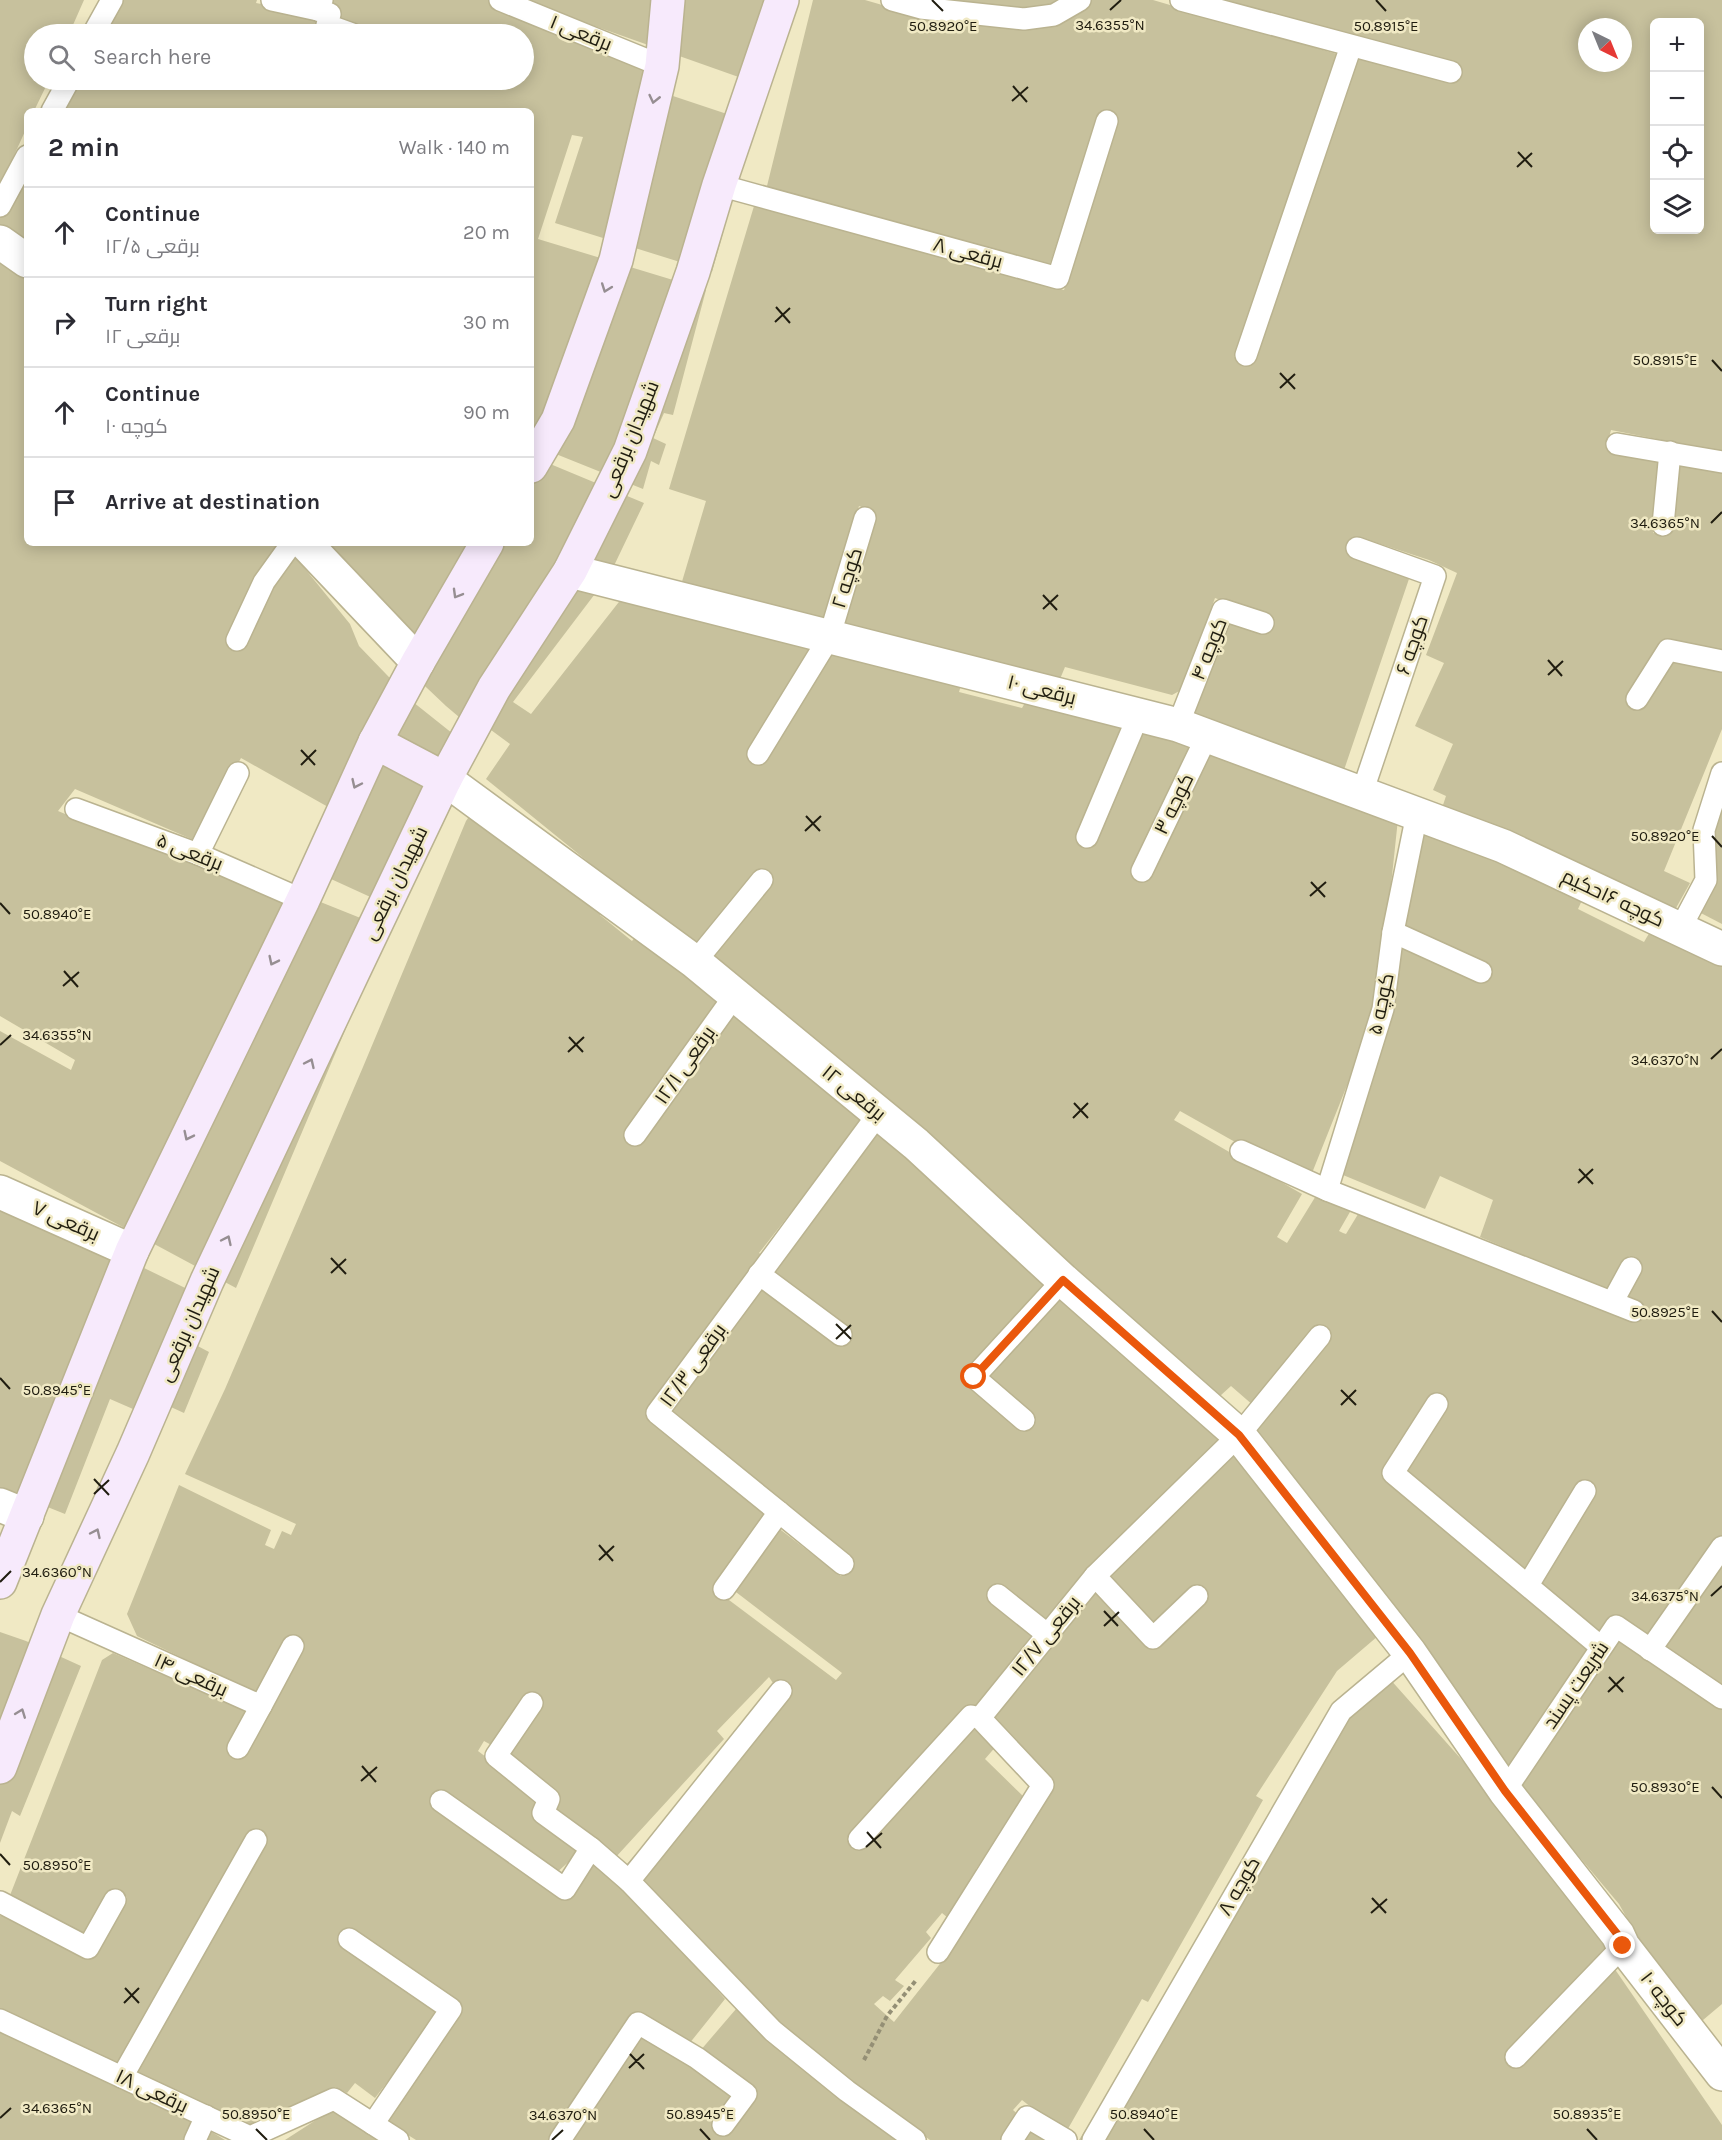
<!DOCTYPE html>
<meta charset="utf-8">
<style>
body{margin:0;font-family:Karla,Cairo,sans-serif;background:#f2f2f3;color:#2b2b33}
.controls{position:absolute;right:18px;top:18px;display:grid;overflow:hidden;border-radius:9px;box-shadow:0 3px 15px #0003}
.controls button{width:54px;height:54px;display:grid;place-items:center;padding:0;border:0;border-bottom:2px solid #e1e1e2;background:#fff;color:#2b2b33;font:30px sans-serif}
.compass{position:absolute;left:1578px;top:18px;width:54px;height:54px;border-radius:50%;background:#fff;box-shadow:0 3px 15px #0003;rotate:137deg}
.stop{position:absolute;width:18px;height:18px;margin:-14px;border:4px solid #ea580c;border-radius:50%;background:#fff}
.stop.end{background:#ea580c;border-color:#fff;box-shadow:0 2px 6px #0008}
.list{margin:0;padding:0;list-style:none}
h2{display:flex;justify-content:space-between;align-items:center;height:78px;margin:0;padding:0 24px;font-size:26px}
h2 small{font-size:20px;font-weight:400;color:#7c7c81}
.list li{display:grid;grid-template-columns:39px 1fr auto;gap:18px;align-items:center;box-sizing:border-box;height:90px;padding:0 24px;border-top:2px solid #e1e1e2}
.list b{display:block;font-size:22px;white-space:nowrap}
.list p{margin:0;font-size:20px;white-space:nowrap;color:#7c7c81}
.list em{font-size:20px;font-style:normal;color:#7c7c81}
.icon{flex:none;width:33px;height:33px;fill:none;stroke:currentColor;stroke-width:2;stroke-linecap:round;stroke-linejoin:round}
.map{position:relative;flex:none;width:1722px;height:2140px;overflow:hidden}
.search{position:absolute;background:#fff;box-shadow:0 3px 15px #0003;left:24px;top:24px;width:510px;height:66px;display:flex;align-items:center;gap:15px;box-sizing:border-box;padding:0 21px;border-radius:33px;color:#7c7c81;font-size:22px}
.panel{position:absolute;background:#fff;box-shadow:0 3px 15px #0003;left:24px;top:108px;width:510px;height:438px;border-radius:9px}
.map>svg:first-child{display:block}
</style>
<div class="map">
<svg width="1722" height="2140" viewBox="0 0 1722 2140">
<rect width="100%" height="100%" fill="#f0e9c4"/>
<g fill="#c7c19d" fill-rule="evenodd">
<path d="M 0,0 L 84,0 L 69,34 L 34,34 L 34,80 L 49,80 L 34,111 L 27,111 L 27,127 L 0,186 Z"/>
<path d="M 101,0 L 257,0 L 256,3 L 324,16 L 338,34 L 85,34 Z"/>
<path d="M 331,0 L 492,0 L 665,71 L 658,91 L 754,123 L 712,272 L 555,223 L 583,137 L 572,135 L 538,239 L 706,290 L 673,415 L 664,413 L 653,438 L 666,444 L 659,465 L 651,461 L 643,489 L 531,444 L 531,111 L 50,111 L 64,80 L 524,80 L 524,34 L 359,34 L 335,21 L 328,7 Z"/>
<path d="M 521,0 L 792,0 L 767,87 Z"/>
<path d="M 813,0 L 865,0 L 903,11 L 1037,23 L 1090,0 L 1153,0 L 1340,55 L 1234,357 L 1253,362 L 1356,51 L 1460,74 L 1461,68 L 1226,0 L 1722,0 L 1722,452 L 1611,430 L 1606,449 L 1659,459 L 1653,533 L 1665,534 L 1673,458 L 1722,466 L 1722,656 L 1669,657 L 1722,668 L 1722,729 L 1664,871 L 1690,883 L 1676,908 L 1442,808 L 1446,796 L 1433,790 L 1453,744 L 1415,726 L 1444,663 L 1426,655 L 1457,573 L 1429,560 L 1356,536 L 1350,551 L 1411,573 L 1344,770 L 1187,717 L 1223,614 L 1267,617 L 1215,598 L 1183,689 L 1172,695 L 1065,667 L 1060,679 L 840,623 L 870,510 L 859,506 L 827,620 L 681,585 L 706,501 L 669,489 L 754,206 L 1064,290 L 1118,116 L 1100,111 L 1049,267 L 766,190 ZM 1654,22 L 1700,22 L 1700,230 L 1654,230 ZM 1587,27 L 1623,27 L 1623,63 L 1587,63 Z"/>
<path d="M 939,0 L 1065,0 L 1047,11 L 1021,14 Z"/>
<path d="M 27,159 L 27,247 L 0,228 L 0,217 Z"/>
<path d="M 0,253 L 27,274 L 27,543 L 285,543 L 270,585 L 293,554 L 350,624 L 359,646 L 413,702 L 477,753 L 401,911 L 331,879 L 353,821 L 241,758 L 196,841 L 75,789 L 58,811 L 87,823 L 303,895 L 388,929 L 236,1288 L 0,1161 L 0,1031 L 71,1070 L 75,1060 L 0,1016 Z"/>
<path d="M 531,456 L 644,503 L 610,574 L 513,702 L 531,714 L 622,598 L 818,643 L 752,754 L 763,760 L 832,646 L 962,682 L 959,692 L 1022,708 L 1029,696 L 1129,725 L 1081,839 L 1091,845 L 1139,726 L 1195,745 L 1136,871 L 1146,875 L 1208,751 L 1398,819 L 1378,1008 L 1308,1183 L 1180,1111 L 1174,1120 L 1302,1194 L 1277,1237 L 1287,1243 L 1325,1181 L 1358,1198 L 1339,1231 L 1343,1233 L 1346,1234 L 1366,1201 L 1640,1321 L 1646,1308 L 1623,1297 L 1640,1262 L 1629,1256 L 1611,1292 L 1480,1237 L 1493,1200 L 1440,1176 L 1425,1209 L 1331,1170 L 1390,1016 L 1397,940 L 1483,980 L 1488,969 L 1399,930 L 1412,828 L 1418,823 L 1584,896 L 1578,909 L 1644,942 L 1651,930 L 1722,965 L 1722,1537 L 1650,1640 L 1615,1615 L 1601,1635 L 1538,1586 L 1595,1486 L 1586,1481 L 1527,1578 L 1403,1473 L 1445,1402 L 1436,1395 L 1385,1473 L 1594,1648 L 1507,1774 L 1424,1677 L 1437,1665 L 1255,1428 L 1329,1336 L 1320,1330 L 1254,1406 L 1231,1386 L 1220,1396 L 712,954 L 768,889 L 758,880 L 698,951 L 486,779 L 510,744 L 491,730 L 485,739 L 446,706 L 408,670 L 374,628 L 313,543 L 531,543 Z"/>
<path d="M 1722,779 L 1722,924 L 1697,911 Z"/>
<path d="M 480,801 L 607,903 L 600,915 L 632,941 L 641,930 L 722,1000 L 626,1136 L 635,1142 L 732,1008 L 866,1117 L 759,1253 L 765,1257 L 650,1413 L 772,1512 L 717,1591 L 836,1680 L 842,1673 L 732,1589 L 777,1527 L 841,1576 L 848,1568 L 783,1518 L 786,1508 L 665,1412 L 762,1283 L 843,1342 L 851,1332 L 770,1271 L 873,1130 L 1054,1283 L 965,1377 L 1025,1429 L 1033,1420 L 986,1377 L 1062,1291 L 1171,1387 L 1228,1434 L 1087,1572 L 1044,1627 L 998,1589 L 992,1596 L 1039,1633 L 979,1709 L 971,1707 L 852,1837 L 861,1845 L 975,1722 L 998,1744 L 985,1759 L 1025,1798 L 976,1869 L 981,1874 L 948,1918 L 942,1913 L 926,1932 L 931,1938 L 895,1980 L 904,1986 L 890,2001 L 883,1996 L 874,2004 L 894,2022 L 939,1965 L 964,1928 L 1050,1785 L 989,1718 L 1053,1638 L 1098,1589 L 1154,1647 L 1207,1594 L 1199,1587 L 1154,1630 L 1106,1579 L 1112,1568 L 1235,1449 L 1378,1636 L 1337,1671 L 1256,1796 L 1263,1800 L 1148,2002 L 1142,1999 L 1065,2134 L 1022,2100 L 1013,2110 L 1021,2117 L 1003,2140 L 930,2140 L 860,2088 L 851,2099 L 902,2139 L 901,2140 L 570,2140 L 640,2030 L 701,2066 L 738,2095 L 715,2126 L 726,2132 L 755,2090 L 700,2051 L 736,2009 L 769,2035 L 776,2028 L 738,1995 L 625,1866 L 740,1740 L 733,1732 L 777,1689 L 769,1677 L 717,1731 L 724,1739 L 615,1858 L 552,1813 L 558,1797 L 507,1757 L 539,1703 L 530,1695 L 495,1747 L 484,1741 L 478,1751 L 544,1801 L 535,1815 L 583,1849 L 554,1875 L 439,1794 L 434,1802 L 554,1891 L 592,1855 L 613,1871 L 725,1999 L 689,2044 L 635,2014 L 551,2140 L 416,2140 L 381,2118 L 460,2007 L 350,1930 L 342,1942 L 441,2013 L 375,2098 L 355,2083 L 347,2093 L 335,2087 L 263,2125 L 250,2128 L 132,2071 L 264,1841 L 255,1834 L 121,2066 L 0,2010 L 0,1916 L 3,1914 L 92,1957 L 127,1897 L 114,1889 L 85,1939 L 7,1903 L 102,1660 L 113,1653 L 248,1712 L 228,1751 L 242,1758 L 300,1644 L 291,1639 L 259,1695 L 137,1636 L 127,1614 L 179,1485 L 271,1530 L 265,1545 L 274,1549 L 282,1531 L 291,1535 L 296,1524 L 185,1474 L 225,1389 L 363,1067 L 466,821 Z"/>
<path d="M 0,1198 L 214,1302 L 192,1343 L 209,1352 L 184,1413 L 162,1403 L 156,1419 L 110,1399 L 65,1514 L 0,1488 Z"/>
<path d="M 1722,1564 L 1722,1686 L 1663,1647 Z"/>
<path d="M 0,1632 L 26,1641 L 81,1666 L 20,1816 L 12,1811 L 0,1843 Z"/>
<path d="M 1618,1635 L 1722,1706 L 1722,2004 L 1690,2031 L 1619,1904 L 1518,1784 Z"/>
<path d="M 1389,1678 L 1486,1787 L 1610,1949 L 1612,1965 L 1722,2125 L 1722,2140 L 1079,2140 L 1134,2052 L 1341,1700 Z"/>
<path d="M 0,2031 L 195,2124 L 187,2140 L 0,2140 Z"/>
<path d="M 333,2109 L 381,2140 L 285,2140 Z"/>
<path d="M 1029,2128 L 1048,2140 L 1019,2140 Z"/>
<path d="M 207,2129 L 225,2140 L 202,2140 Z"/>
</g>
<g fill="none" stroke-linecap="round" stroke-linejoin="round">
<g stroke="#bab390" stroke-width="24">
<g id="service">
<path d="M 272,0 L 318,10 L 322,0"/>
<path d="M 500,0 L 662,66"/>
<path d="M 892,0 L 921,8 L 1024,19 L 1054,15 L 1080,0"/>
<path d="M 1181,0 L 1451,72"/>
<path d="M 318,10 L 330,14 L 327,25 L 352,34"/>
<path d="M 93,34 L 112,0"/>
<path d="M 52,111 L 69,80"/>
<path d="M 719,185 L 1058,278 L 1107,121"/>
<path d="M 0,206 L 27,156"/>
<path d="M 1246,355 L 1351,46"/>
<path d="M 1617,444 L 1722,462"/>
<path d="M 1663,525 L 1670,452"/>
<path d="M 1357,548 L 1435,576 L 1362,793"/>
<path d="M 237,640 L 264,582 L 292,543"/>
<path d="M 1637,699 L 1668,650 L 1722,661"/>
<path d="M 1178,725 L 1223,610 L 1263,623"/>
<path d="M 758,754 L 829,638 L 865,518"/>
<path d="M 76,809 L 198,854 L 303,900"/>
<path d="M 1087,837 L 1139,714"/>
<path d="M 198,854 L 238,773"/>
<path d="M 1142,871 L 1207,736"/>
<path d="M 1680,929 L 1706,880 L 1704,830 L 1722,773"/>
<path d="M 1393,932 L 1481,972"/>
<path d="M 695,962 L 762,880"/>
<path d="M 635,1135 L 735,995"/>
<path d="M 1241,1151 L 1327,1190 L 1634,1311"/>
<path d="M 1327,1190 L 1383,1009 L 1393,932 L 1417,814"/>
<path d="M 759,1274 L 841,1335"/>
<path d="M 1613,1301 L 1631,1268"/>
<path d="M 1437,1404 L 1393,1473 L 1601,1647"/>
<path d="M 1024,1420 L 974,1377 L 1063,1280"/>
<path d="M 779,1512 L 843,1564"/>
<path d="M 1095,1576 L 1153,1638 L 1197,1596"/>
<path d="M 1528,1585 L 1585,1491"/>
<path d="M 724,1589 L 779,1512 L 657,1413 L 879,1113"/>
<path d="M 998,1595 L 1048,1635"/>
<path d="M 58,1615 L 261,1706 L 293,1646"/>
<path d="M 1650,1650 L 1722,1547"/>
<path d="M 532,1703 L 496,1756 L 549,1799 L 543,1813 L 591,1848 L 629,1881 L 773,2031 L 847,2091 L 915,2140"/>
<path d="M 238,1748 L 261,1706"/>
<path d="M 1505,1791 L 1616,1626 L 1722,1698"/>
<path d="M 441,1801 L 565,1889 L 591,1848"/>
<path d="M 859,1839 L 971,1716 L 980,1718 L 1095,1576 L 1239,1435 L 1320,1336"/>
<path d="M 629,1881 L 781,1691"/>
<path d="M 0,1902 L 88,1948 L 115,1900"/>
<path d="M 349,1939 L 451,2009 L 373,2124"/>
<path d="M 938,1952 L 1043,1785 L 980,1718"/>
<path d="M 0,2020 L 250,2137 L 334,2099 L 398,2140"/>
<path d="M 1516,2057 L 1623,1946"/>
<path d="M 122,2077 L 256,1840"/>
<path d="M 195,2140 L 206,2116"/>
<path d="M 560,2140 L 638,2023 L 697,2058 L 746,2094 L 723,2125"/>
<path d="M 1012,2140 L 1027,2117 L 1066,2140"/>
<path d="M 1093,2140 L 1341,1711 L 1410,1653"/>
</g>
</g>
<g stroke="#bab390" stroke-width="36">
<g id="minor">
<path d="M 0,242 L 27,261"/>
<path d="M 305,543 L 418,662"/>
<path d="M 570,571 L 1178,725 L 1503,846 L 1722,949"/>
<path d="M 445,779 L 695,962 L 916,1144 L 1063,1280 L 1239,1435 L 1410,1653 L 1505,1791 L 1618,1935 L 1623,1946 L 1722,2074"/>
<path d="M 0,1192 L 132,1251"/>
<path d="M 0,1505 L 27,1516"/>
</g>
</g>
<g stroke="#bab390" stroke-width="36">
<g id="secondary">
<path d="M 531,466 L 558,420 L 616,260 L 662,66 L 668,0"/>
<path d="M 375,742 L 445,779"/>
<path d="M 0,1582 L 132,1251 L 303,900 L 375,742 L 418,662 L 487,543"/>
<path d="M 0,1767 L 58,1615 L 133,1453 L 207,1281 L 353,972 L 445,779 L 494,688 L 570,571 L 630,451 L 693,272 L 719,185 L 782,0"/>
</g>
</g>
<path stroke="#948f75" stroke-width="4" stroke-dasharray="4.5 3" stroke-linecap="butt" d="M 864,2060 L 887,2016 L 917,1979"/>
<use href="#service" stroke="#fff" stroke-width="21"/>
<use href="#minor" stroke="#fff" stroke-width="33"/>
<use href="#secondary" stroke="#f7eafc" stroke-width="33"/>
</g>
<defs><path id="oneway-chevron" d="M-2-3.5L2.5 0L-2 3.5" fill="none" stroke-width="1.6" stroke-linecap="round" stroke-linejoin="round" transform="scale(1.5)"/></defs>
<g stroke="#968e92">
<use href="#oneway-chevron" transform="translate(654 99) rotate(103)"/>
<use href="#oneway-chevron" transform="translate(606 288) rotate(110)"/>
<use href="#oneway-chevron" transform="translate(457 594) rotate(120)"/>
<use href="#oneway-chevron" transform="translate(356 784) rotate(115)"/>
<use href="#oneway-chevron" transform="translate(273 961) rotate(116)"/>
<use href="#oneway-chevron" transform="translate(310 1063) rotate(-65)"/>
<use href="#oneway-chevron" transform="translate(188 1136) rotate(116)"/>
<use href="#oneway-chevron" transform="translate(227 1240) rotate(-65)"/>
<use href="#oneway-chevron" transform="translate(96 1533) rotate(-65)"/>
<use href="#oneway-chevron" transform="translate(21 1713) rotate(-69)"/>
</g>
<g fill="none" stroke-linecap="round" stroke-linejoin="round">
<path stroke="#ea580c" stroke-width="8" d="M 974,1377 L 1063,1280 L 1239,1435 L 1410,1653 L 1505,1791 L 1618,1935 L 1623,1946"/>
</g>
<path fill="none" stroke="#201d10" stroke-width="2" d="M 932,0 L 943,11M 1376,0 L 1386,11M 1110,10 L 1121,0M 1013,86 L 1027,102M 1012,101 L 1028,87M 1518,152 L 1532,167M 1517,167 L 1532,153M 776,307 L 790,323M 775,322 L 790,308M 1712,360 L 1722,371M 1280,373 L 1295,389M 1280,388 L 1295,374M 1711,523 L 1722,512M 1043,595 L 1057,610M 1043,609 L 1058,595M 1548,660 L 1562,676M 1548,675 L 1563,661M 301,750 L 315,765M 301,765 L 316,750M 806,816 L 820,831M 805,831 L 821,816M 1712,836 L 1722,847M 1311,882 L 1325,897M 1310,896 L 1326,882M 0,903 L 10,914M 64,971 L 78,987M 63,986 L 79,972M 569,1037 L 583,1052M 0,1045 L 11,1035M 568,1052 L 584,1037M 1711,1059 L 1722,1049M 1074,1103 L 1088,1118M 1073,1118 L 1088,1103M 1579,1169 L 1593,1184M 1578,1183 L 1593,1169M 331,1258 L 346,1274M 331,1273 L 346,1259M 1712,1311 L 1722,1322M 836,1324 L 851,1339M 836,1339 L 851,1325M 0,1378 L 10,1389M 1341,1390 L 1356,1405M 1341,1405 L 1356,1390M 94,1479 L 109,1495M 94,1494 L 109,1480M 599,1545 L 613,1561M 599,1560 L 614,1546M 0,1582 L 11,1571M 1711,1596 L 1722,1586M 1104,1611 L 1118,1626M 1104,1626 L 1119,1612M 1609,1677 L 1623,1692M 1608,1692 L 1624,1677M 362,1766 L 376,1782M 361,1781 L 377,1767M 1712,1787 L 1722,1798M 867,1832 L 881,1848M 866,1847 L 882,1833M 0,1854 L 10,1865M 1372,1898 L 1386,1913M 1371,1913 L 1387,1899M 125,1988 L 139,2003M 124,2003 L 139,1988M 630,2054 L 644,2069M 629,2068 L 644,2054M 0,2118 L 11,2108M 256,2129 L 267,2140M 700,2129 L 710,2140M 1144,2129 L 1154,2140M 1587,2129 L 1597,2140M 552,2140 L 563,2130"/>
<g text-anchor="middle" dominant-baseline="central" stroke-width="5" stroke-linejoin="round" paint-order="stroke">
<g font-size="20" fill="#201d10" stroke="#f0e9c4">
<text transform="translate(581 33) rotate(22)">برقعی ۱</text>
<text transform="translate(968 253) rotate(15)">برقعی ۸</text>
<text transform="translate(630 439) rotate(-68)">شهیدان برقعی</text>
<text transform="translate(847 578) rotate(-73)">کوچه ۲</text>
<text transform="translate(1412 645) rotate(-71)">کوچه ۶</text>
<text transform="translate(1209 649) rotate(-68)">کوچه ۴</text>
<text transform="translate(1042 690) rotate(14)">برقعی ۱۰</text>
<text transform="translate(1174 804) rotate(-64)">کوچه ۳</text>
<text transform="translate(190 852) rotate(22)">برقعی ۵</text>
<text transform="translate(395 883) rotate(-64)">شهیدان برقعی</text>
<text transform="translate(1613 898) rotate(25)">کوچه ۱۶حکیم</text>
<text transform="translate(1381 1004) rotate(-78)">کوچه ۵</text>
<text transform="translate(685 1065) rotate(-55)">برقعی ۱۲/۱</text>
<text transform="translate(854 1093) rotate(39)">برقعی ۱۲</text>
<text transform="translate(66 1221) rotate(24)">برقعی ۷</text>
<text transform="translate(189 1324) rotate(-66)">شهیدان برقعی</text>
<text transform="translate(693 1365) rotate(-54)">برقعی ۱۲/۳</text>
<text transform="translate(1046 1636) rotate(-51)">برقعی ۱۲/۷</text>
<text transform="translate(191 1675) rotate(24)">برقعی ۱۴</text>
<text transform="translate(1576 1685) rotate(-56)">شریعت پسند</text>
<text transform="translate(1239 1886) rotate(-60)">کوچه ۸</text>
<text transform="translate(1664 1999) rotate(52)">کوچه ۱۰</text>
<text transform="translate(152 2091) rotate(25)">برقعی ۱۸</text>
</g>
</g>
<g font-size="15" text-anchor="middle" fill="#201d10" stroke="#f0e9c4" stroke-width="5" stroke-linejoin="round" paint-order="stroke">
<text x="1110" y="30">34.6355°N</text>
<text x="943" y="31">50.8920°E</text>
<text x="1386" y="31">50.8915°E</text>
<text x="1665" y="365">50.8915°E</text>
<text x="1665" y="528">34.6365°N</text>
<text x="1665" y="841">50.8920°E</text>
<text x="57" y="919">50.8940°E</text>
<text x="57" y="1040">34.6355°N</text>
<text x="1665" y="1065">34.6370°N</text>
<text x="1665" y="1317">50.8925°E</text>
<text x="57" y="1395">50.8945°E</text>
<text x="57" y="1577">34.6360°N</text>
<text x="1665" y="1601">34.6375°N</text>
<text x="1665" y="1792">50.8930°E</text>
<text x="57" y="1870">50.8950°E</text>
<text x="57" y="2113">34.6365°N</text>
<text x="256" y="2119">50.8950°E</text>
<text x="700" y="2119">50.8945°E</text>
<text x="1144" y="2119">50.8940°E</text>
<text x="1587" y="2119">50.8935°E</text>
<text x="563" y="2120">34.6370°N</text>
</g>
</svg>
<div class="controls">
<button>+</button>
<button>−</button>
<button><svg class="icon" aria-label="locate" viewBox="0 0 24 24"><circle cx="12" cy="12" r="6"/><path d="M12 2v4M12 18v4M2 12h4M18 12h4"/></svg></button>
<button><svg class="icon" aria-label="layers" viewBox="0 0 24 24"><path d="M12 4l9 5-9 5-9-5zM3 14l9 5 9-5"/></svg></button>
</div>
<svg class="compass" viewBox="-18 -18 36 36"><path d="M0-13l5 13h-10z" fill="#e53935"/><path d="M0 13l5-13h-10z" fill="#7c7c81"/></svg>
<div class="stop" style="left:974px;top:1377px"></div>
<div class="stop end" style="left:1623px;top:1946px"></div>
<div class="search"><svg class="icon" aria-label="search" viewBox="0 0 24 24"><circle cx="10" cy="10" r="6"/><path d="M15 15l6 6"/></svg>Search here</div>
<section class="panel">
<h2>2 min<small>Walk · 140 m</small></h2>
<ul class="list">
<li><svg class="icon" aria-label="ahead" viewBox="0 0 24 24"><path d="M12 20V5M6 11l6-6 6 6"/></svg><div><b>Continue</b><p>برقعی ۱۲/۵</p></div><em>20 m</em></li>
<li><svg class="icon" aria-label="right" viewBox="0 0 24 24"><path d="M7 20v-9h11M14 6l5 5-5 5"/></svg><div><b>Turn right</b><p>برقعی ۱۲</p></div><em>30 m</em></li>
<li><svg class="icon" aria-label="ahead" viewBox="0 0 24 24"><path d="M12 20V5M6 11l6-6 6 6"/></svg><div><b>Continue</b><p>کوچه ۱۰</p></div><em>90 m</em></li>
<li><svg class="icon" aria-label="arrive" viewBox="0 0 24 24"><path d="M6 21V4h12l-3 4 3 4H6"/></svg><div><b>Arrive at destination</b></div></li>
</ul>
</section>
</div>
